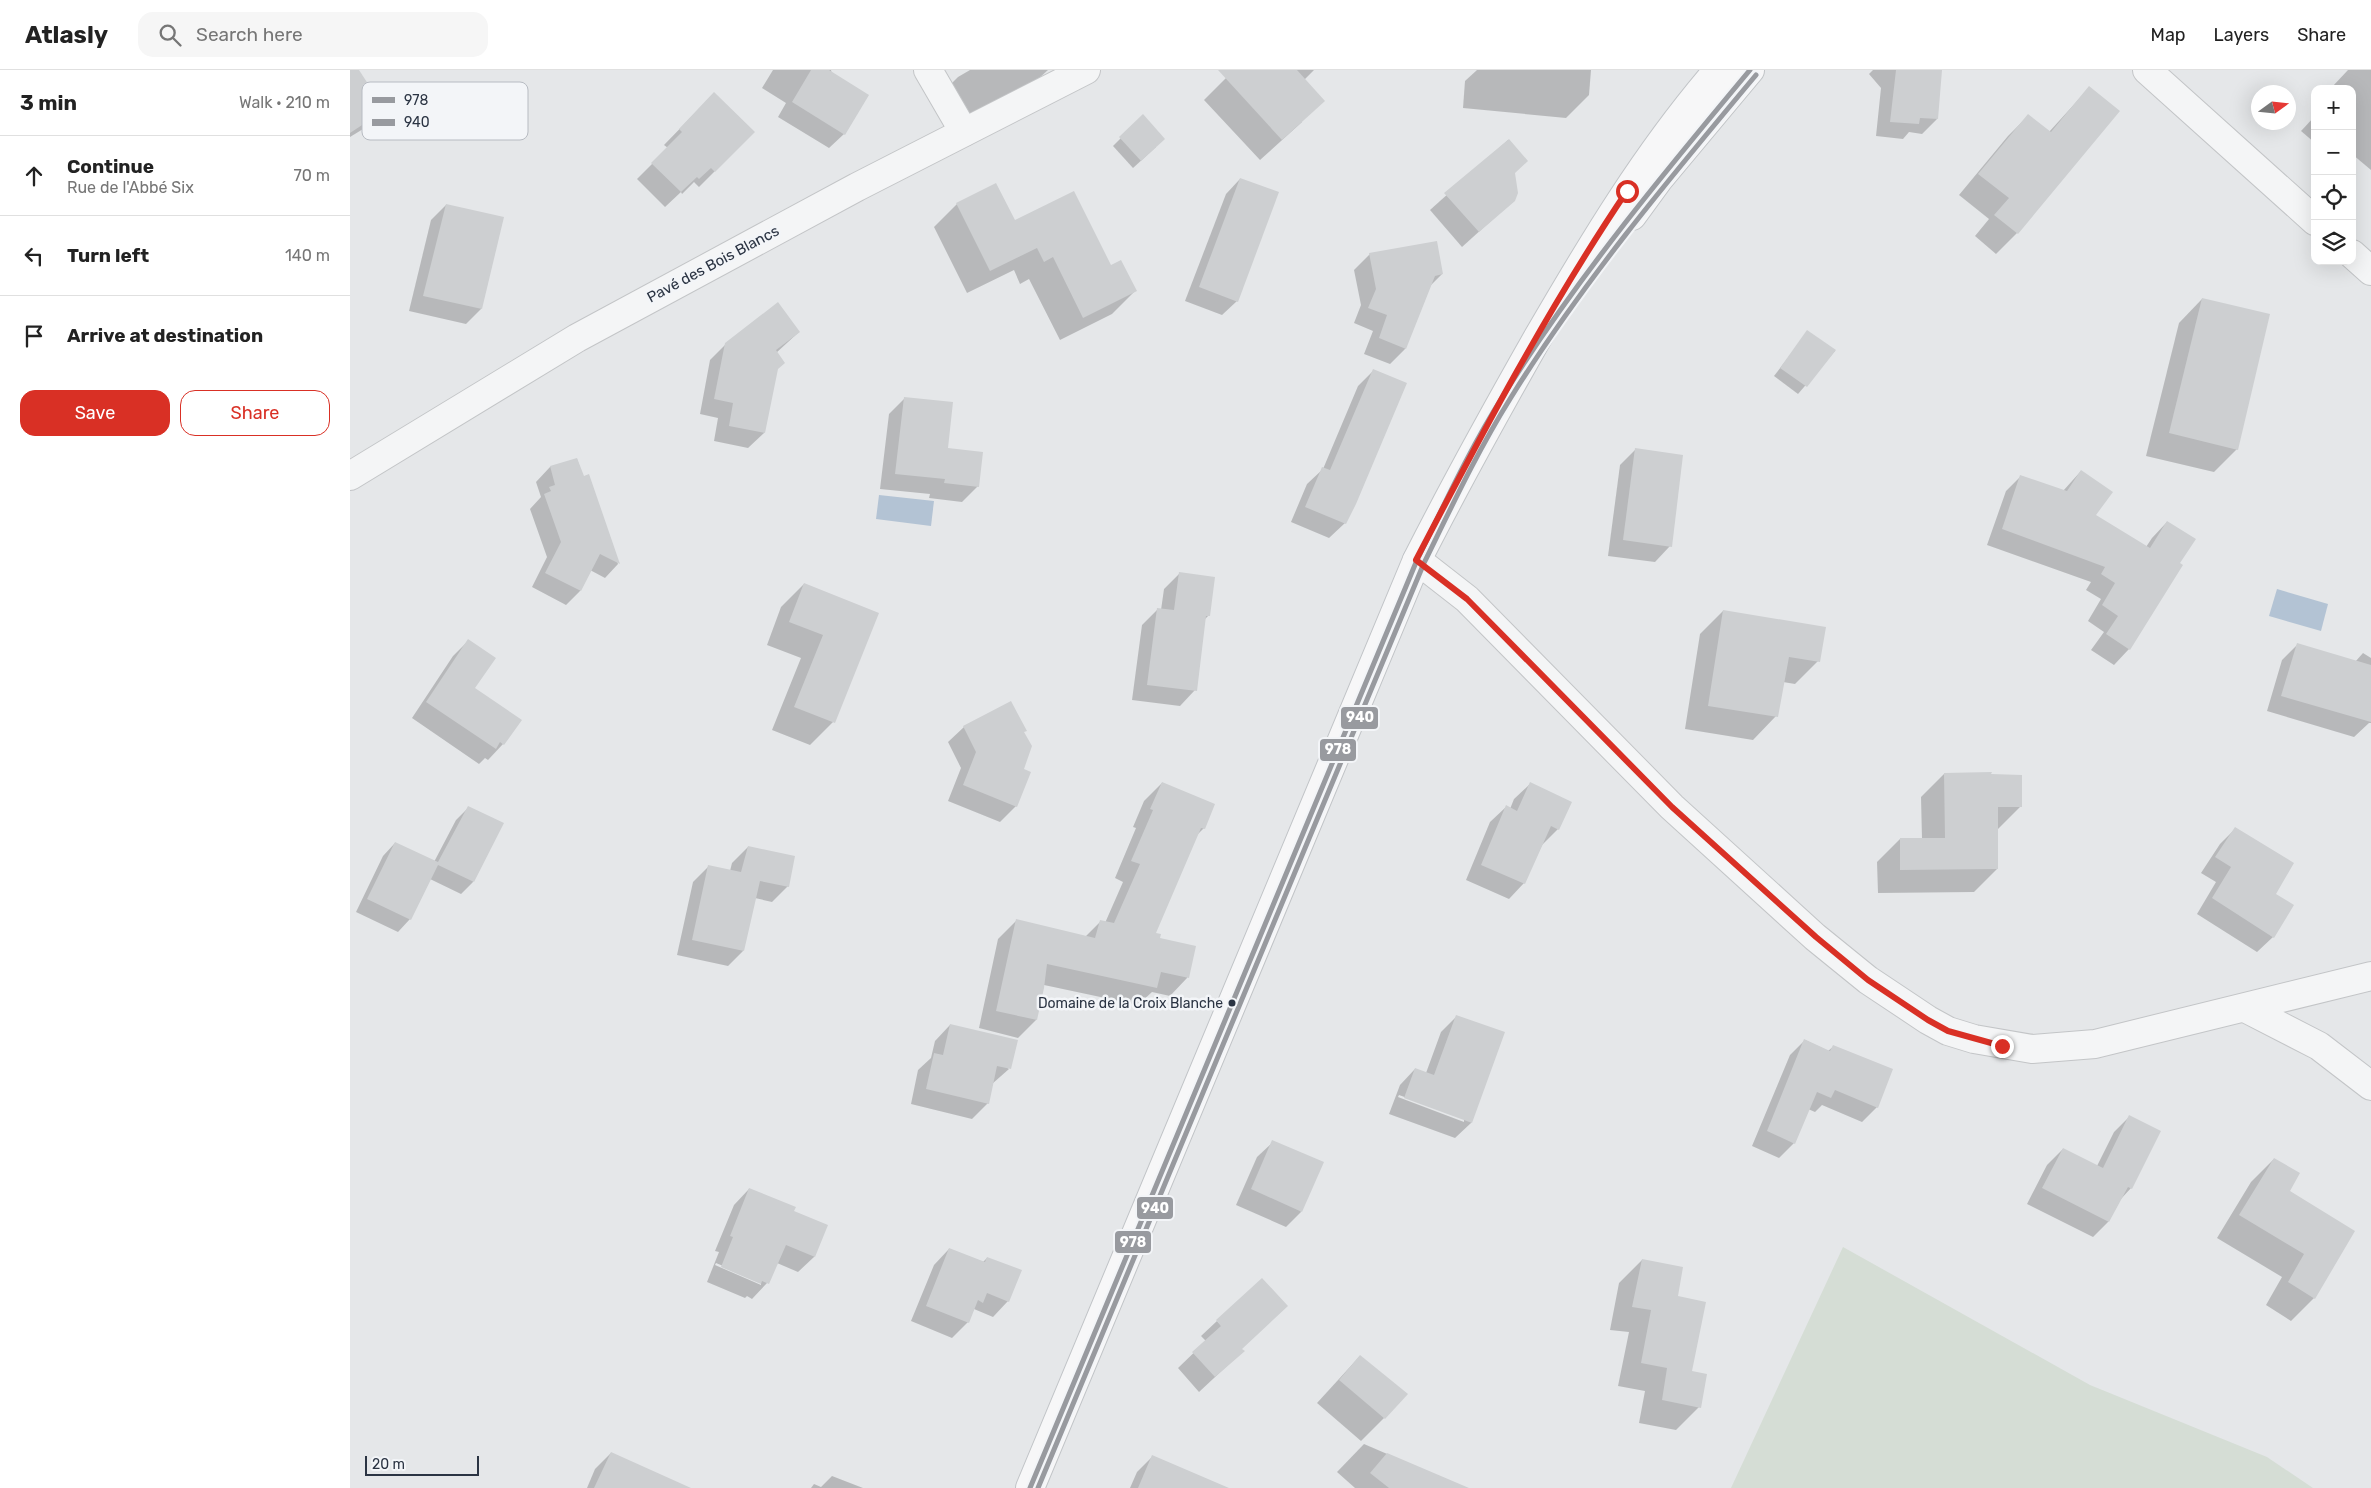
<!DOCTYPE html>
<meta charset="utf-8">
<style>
body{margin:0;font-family:Rubik,sans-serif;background:#f6f6f6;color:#222}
.controls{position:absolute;right:15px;top:15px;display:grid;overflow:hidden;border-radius:10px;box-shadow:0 5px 20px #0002}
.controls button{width:45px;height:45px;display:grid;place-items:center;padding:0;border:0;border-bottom:1px solid #e0e0e0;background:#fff;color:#222;font:25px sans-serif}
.compass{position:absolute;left:1901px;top:15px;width:45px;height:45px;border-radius:50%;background:#fff;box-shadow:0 5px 20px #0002;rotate:75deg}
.scale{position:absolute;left:15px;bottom:12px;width:114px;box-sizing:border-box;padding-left:5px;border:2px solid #2b3443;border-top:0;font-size:14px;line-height:18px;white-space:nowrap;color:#2b3443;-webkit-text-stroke:4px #f3f5f8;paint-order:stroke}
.stop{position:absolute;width:15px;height:15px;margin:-11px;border:4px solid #d93025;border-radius:50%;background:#fff}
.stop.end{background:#d93025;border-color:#fff;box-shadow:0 1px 5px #0008}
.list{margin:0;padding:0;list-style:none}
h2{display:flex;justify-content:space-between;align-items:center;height:65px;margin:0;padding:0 20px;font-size:21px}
h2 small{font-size:16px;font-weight:400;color:#767676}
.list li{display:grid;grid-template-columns:32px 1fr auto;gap:15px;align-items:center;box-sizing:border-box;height:80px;padding:0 20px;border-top:1px solid #e0e0e0}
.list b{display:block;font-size:19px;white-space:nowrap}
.list p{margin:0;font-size:16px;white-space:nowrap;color:#767676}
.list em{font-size:16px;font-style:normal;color:#767676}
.actions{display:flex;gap:10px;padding:15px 20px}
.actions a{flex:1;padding:11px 0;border:1px solid #d93025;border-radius:15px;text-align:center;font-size:18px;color:#d93025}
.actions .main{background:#d93025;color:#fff}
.icon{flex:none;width:28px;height:28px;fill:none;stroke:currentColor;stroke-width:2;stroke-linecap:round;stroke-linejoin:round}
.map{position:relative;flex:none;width:2021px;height:1418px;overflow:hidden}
header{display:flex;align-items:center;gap:30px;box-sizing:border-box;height:70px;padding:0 25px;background:#fff;border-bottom:1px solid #e0e0e0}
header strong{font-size:24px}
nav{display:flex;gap:28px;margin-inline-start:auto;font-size:18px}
.search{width:350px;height:45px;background:#f6f6f6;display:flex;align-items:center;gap:12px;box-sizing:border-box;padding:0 18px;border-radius:15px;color:#767676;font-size:19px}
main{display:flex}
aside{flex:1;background:#fff}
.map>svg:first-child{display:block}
</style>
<header>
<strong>Atlasly</strong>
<div class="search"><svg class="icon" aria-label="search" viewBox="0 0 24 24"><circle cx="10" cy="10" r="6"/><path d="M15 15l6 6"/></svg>Search here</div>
<nav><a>Map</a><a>Layers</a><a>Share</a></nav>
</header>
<main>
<aside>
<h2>3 min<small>Walk · 210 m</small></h2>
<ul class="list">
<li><svg class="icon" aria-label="ahead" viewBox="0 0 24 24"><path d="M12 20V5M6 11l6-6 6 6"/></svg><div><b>Continue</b><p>Rue de l'Abbé Six</p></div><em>70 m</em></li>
<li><svg class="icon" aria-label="left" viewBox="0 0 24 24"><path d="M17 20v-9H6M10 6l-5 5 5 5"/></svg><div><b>Turn left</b></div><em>140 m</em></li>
<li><svg class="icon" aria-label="arrive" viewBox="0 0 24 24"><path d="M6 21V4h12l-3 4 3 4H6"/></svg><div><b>Arrive at destination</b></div></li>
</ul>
<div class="actions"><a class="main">Save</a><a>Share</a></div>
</aside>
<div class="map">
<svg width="2021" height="1418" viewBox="0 0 2021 1418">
<rect width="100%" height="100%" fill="#e5e7e9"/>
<path fill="#d5ddd5" d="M 1493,1177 L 1740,1315 L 1917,1387 L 1963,1418 L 1381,1418 Z"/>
<g fill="#b3c3d4">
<path d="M 529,425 L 584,431 L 581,456 L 526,449 Z"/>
<path d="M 1927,519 L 1978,534 L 1971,561 L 1919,546 Z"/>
</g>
<g fill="#0003" fill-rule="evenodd">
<path d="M 0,0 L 7,0 L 34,40 L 18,56 L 0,67 Z"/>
<path d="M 423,0 L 481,0 L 494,64 L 479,78 L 428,47 L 436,33 L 412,18 Z"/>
<path d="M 620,0 L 698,0 L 687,10 L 603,52 L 585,30 L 608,7 Z"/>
<path d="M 884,0 L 964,0 L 954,10 L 952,52 L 910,90 L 854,30 Z"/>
<path d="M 1127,0 L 1241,0 L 1239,25 L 1216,48 L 1113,38 L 1115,11 Z"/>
<path d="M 1523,0 L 1591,0 L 1587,49 L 1572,64 L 1559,62 L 1553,69 L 1526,66 L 1531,18 L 1519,4 Z"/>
<path d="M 1998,0 L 2021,0 L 2021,100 L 2002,84 L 2002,19 L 1982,17 Z"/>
<path d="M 1739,18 L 1768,41 L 1667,163 L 1646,184 L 1625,166 L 1639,149 L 1609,125 L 1658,66 L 1678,46 L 1699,62 Z"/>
<path d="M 349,39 L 403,63 L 349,117 L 344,112 L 332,124 L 331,122 L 315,137 L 287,109 L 318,78 L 314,75 Z"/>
<path d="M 793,46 L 806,77 L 783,98 L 763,76 Z"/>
<path d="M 1965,46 L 1965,73 L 1951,61 Z"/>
<path d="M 1158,70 L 1164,103 L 1164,130 L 1112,177 L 1080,140 Z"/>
<path d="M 890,109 L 887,231 L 872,245 L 835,231 L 876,124 Z"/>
<path d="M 607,134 L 664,152 L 761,197 L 785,221 L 762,244 L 710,270 L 679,209 L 670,214 L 664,200 L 617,223 L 584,157 Z"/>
<path d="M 96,135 L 152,148 L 131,239 L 116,254 L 59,241 L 81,150 Z"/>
<path d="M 1020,184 L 1092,204 L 1079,217 L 1055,279 L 1040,294 L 1014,284 L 1023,261 L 1004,253 L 1011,235 L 1004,200 Z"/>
<path d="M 1852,229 L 1887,379 L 1864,402 L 1796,386 L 1829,253 Z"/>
<path d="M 449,262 L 426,283 L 426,300 L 414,363 L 398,378 L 364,371 L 368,348 L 350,344 L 360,290 L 376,274 Z"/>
<path d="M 1458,262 L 1485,281 L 1448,324 L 1424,306 Z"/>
<path d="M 1023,301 L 995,453 L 979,468 L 941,452 L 957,414 L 973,399 L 1008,316 Z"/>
<path d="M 555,328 L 628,416 L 612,432 L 579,428 L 580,424 L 530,419 L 539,344 Z"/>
<path d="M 1285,380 L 1320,476 L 1305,492 L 1258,486 L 1270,395 Z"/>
<path d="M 227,389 L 233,407 L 238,405 L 268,494 L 255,508 L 240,500 L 230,521 L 216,535 L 182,517 L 197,487 L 180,439 L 191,427 L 186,412 L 200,397 Z"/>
<path d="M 1731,401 L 1744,446 L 1796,477 L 1802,468 L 1817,452 L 1828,493 L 1779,579 L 1764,595 L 1741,580 L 1754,562 L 1738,551 L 1751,529 L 1736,520 L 1741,512 L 1637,475 L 1656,421 L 1671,406 L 1713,421 Z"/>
<path d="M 829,504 L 859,545 L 854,550 L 845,620 L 830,636 L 782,630 L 792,555 L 807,540 L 811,540 L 814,519 Z"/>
<path d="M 454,514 L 527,543 L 483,652 L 460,675 L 422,660 L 451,588 L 417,575 L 431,537 Z"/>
<path d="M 1373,541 L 1468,591 L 1445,614 L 1433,612 L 1426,646 L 1403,670 L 1335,659 L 1350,564 Z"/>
<path d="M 118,571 L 124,618 L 153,674 L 138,690 L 135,688 L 129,694 L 62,648 L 103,586 Z"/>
<path d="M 1947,575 L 2005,592 L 2013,583 L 2021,588 L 2021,653 L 2019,653 L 2004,667 L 1917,641 L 1932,590 Z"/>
<path d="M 614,657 L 673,663 L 672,700 L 666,736 L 650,752 L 598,731 L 611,698 L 598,672 Z"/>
<path d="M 1594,704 L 1640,706 L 1671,736 L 1647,760 L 1647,799 L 1624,822 L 1528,823 L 1527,792 L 1550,769 L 1572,769 L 1571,727 Z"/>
<path d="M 812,713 L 854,758 L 846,766 L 804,864 L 808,869 L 844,877 L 837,908 L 820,926 L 802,922 L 788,935 L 694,915 L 686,950 L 668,968 L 629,958 L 648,869 L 666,851 L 735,867 L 750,852 L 755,853 L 773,812 L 765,808 L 786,758 L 783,757 L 794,731 Z"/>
<path d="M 1180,714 L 1208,759 L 1192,775 L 1174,813 L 1159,829 L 1116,810 L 1140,752 L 1156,737 L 1160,739 L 1164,729 Z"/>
<path d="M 119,737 L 123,812 L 111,824 L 80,809 L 60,849 L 48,862 L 6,842 L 33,786 L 45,773 L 84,792 L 106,750 Z"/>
<path d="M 1886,758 L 1924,824 L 1923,867 L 1907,882 L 1847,844 L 1866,812 L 1851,803 L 1870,774 Z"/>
<path d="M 398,777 L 438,816 L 422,832 L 405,828 L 393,881 L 378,896 L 327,885 L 343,812 L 359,796 L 380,801 L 382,793 Z"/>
<path d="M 1107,946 L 1153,963 L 1121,1053 L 1105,1068 L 1039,1044 L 1050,1015 L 1065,999 L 1076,1003 L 1091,962 ZM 1049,1025 L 1114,1049 L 1114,1052 L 1048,1027 Z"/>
<path d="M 600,955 L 659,999 L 642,1014 L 638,1033 L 622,1049 L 561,1034 L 568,1000 L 581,988 L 585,971 Z"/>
<path d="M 1455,970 L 1478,981 L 1484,976 L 1527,1037 L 1512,1052 L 1472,1035 L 1465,1042 L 1458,1039 L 1444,1073 L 1429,1088 L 1402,1076 L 1440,985 Z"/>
<path d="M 1779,1047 L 1781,1118 L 1770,1130 L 1758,1152 L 1743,1167 L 1677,1134 L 1697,1095 L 1713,1079 L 1747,1096 L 1764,1062 Z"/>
<path d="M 923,1072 L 951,1142 L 936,1157 L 886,1135 L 907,1087 Z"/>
<path d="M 1924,1089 L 1939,1121 L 2003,1162 L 1964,1228 L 1941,1251 L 1916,1235 L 1932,1207 L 1867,1168 L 1901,1112 Z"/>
<path d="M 399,1119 L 442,1142 L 476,1155 L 464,1187 L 448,1202 L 427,1193 L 417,1213 L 402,1229 L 397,1226 L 395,1228 L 357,1212 L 369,1182 L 365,1181 L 384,1135 ZM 366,1193 L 411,1212 L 411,1215 L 365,1195 Z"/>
<path d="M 599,1179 L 633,1192 L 637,1188 L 658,1231 L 643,1247 L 624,1239 L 618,1252 L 602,1268 L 561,1251 L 584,1195 Z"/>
<path d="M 1292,1190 L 1326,1227 L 1349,1337 L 1326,1360 L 1289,1353 L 1295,1321 L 1268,1316 L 1279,1262 L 1260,1260 L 1269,1213 Z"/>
<path d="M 867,1251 L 893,1281 L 849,1322 L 828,1298 L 856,1271 L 851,1266 Z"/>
<path d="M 1010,1286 L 1034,1348 L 1011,1371 L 967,1333 Z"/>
<path d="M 1014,1374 L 1093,1408 L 1086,1418 L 1005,1418 L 987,1402 Z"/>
<path d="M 261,1383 L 284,1418 L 237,1418 L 245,1399 Z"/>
<path d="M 802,1387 L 840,1418 L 780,1418 L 787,1402 Z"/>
<path d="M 482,1406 L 513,1418 L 461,1418 L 464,1414 L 471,1417 Z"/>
</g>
<g fill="#cdcfd1">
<path d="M 0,0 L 9,0 L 35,40 L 0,63 Z"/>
<path d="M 461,0 L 479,0 L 519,25 L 495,65 L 442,32 Z"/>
<path d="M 868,0 L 947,0 L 975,31 L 932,70 Z"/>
<path d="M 1546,0 L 1592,0 L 1588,49 L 1570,48 L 1569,54 L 1540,52 Z"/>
<path d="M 1739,16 L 1770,41 L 1668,164 L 1644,145 L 1659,128 L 1628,104 L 1678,44 L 1701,62 Z"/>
<path d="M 364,22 L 405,62 L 365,102 L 361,98 L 349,109 L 347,107 L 331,122 L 301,93 L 332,62 L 329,59 Z"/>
<path d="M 793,44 L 815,69 L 791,91 L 769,67 Z"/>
<path d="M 1159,69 L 1178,91 L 1165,103 L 1168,123 L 1165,131 L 1129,162 L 1094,123 Z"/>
<path d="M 890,108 L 929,122 L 888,232 L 849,217 Z"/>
<path d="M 646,113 L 665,150 L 724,121 L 761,195 L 771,190 L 787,221 L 733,248 L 703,187 L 694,192 L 687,178 L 640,201 L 606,133 Z"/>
<path d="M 96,134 L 154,147 L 132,239 L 73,226 Z"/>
<path d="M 1087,171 L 1093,204 L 1085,206 L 1056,279 L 1029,268 L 1037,245 L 1018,238 L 1026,219 L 1019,183 Z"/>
<path d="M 1852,228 L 1920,244 L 1888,380 L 1819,363 Z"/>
<path d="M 428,232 L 450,262 L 426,280 L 435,293 L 428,299 L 415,363 L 379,356 L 383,333 L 364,329 L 375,273 Z"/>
<path d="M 1457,260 L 1486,280 L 1457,317 L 1430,298 Z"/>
<path d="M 1023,299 L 1057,313 L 1006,434 L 996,454 L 955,437 L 972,397 L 980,400 Z"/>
<path d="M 554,327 L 603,332 L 598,378 L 633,382 L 629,417 L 594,413 L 595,409 L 545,404 Z"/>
<path d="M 1285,378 L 1333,385 L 1322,477 L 1273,470 Z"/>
<path d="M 227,388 L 234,406 L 239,404 L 270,494 L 250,484 L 231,521 L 195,503 L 211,472 L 194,424 L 201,421 L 199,417 L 205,415 L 200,396 Z"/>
<path d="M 1731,400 L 1763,422 L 1746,445 L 1800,478 L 1817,451 L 1846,469 L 1830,493 L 1833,495 L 1780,580 L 1756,564 L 1768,546 L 1752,535 L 1765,513 L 1751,504 L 1755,497 L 1652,459 L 1670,405 L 1717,421 Z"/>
<path d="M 829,502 L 865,507 L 860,546 L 856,546 L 847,621 L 797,615 L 807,538 L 824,540 Z"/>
<path d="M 454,513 L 529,543 L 485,653 L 444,637 L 473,565 L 439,552 Z"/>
<path d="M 1373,540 L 1476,557 L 1470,592 L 1439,587 L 1428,647 L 1358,636 Z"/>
<path d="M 118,569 L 146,588 L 125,618 L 172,650 L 154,675 L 150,672 L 146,679 L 76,632 Z"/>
<path d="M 1947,573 L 2021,595 L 2021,652 L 1931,626 Z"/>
<path d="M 661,631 L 677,661 L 674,662 L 682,676 L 674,699 L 681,702 L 667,737 L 613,715 L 626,682 L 613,656 Z"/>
<path d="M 1642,702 L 1641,704 L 1672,705 L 1672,737 L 1648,737 L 1648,799 L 1550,800 L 1550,768 L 1595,768 L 1594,703 Z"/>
<path d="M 812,712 L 865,734 L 855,759 L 851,758 L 806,863 L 811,864 L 810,868 L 846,876 L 839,908 L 811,902 L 807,918 L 697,894 L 694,918 L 687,950 L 646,941 L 666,849 L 745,868 L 750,850 L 764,853 L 790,794 L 781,791 L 803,740 L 800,739 Z"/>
<path d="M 1180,712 L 1222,732 L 1209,760 L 1201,756 L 1175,814 L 1131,795 L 1156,735 L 1167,741 Z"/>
<path d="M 118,736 L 154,753 L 124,812 L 88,795 L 61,850 L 17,829 L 45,772 L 88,792 Z"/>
<path d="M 1885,757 L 1944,793 L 1926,824 L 1944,835 L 1924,868 L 1862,828 L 1881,797 L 1865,787 Z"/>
<path d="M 398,776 L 445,786 L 439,817 L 410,811 L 394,881 L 342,870 L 358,795 L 391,802 Z"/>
<path d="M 1106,945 L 1155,962 L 1122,1053 L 1054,1028 L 1065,998 L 1084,1005 Z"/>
<path d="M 600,954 L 668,970 L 661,999 L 647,996 L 639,1034 L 576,1019 L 584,983 L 593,985 Z"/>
<path d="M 1454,969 L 1480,981 L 1483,975 L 1543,999 L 1528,1038 L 1485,1020 L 1481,1028 L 1467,1022 L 1445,1074 L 1417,1061 Z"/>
<path d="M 1779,1045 L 1811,1061 L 1782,1119 L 1778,1117 L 1759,1152 L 1692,1118 L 1713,1078 L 1753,1098 Z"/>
<path d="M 922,1070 L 974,1092 L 952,1142 L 901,1119 Z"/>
<path d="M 1924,1088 L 1950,1103 L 1940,1121 L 2005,1161 L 1965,1229 L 1938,1212 L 1954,1184 L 1889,1145 Z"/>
<path d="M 399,1118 L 446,1137 L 444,1141 L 478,1155 L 465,1187 L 436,1175 L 419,1214 L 412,1211 L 411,1214 L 371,1197 L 383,1167 L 380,1166 Z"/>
<path d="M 599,1178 L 635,1192 L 637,1187 L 672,1200 L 659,1232 L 637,1223 L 633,1233 L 628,1230 L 619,1253 L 576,1236 Z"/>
<path d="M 1292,1189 L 1333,1197 L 1328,1226 L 1356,1232 L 1342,1301 L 1357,1304 L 1351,1338 L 1312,1330 L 1317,1298 L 1291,1293 L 1301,1240 L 1282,1237 Z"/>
<path d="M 912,1208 L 938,1236 L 892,1279 L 895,1281 L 865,1307 L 842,1282 L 871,1256 L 866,1250 Z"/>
<path d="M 1010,1285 L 1058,1324 L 1035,1349 L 989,1310 Z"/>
<path d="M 261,1382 L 341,1418 L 244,1418 Z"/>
<path d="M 1037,1383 L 1119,1418 L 1039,1418 L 1020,1403 Z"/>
<path d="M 802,1385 L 879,1418 L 788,1418 Z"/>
</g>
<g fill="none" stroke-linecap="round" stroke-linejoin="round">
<g stroke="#c3c5c7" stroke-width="30">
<g id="minor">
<path d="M 578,0 L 614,62"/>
<path d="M 1797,0 L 1965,151"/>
<path d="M 2002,184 L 2021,201"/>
<path d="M 0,406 L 227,268 L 507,117 L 736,0"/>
<path d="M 1067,490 L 1117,529 L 1322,737 L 1465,867 L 1518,910 L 1578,950 L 1598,961 L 1624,969 L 1682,979 L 1745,974 L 2021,906"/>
<path d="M 1895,938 L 1969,976 L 2021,1016"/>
</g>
</g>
<g stroke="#c1c4c7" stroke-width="30">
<g id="major">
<path d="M 1282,146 L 1309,109 L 1400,0"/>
<path d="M 680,1418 L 1067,490 C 1105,415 1146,341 1188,267 C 1242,174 1297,82 1368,0"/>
</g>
</g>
<use href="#minor" stroke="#f4f5f6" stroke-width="28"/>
<use href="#major" stroke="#f7f7f8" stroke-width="28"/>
<g stroke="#f3f5f8" stroke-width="9">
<path id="bus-1" d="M 680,1418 L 1067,490 C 1094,435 1120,378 1153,326 C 1225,210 1313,104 1400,0"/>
</g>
<g stroke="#f3f5f8" stroke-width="9">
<path id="bus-2" d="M 688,1418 L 1074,493 C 1101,438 1127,382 1160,329 C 1231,214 1319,109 1406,5"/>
</g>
<use href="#bus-1" stroke="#989a9f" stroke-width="5"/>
<use href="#bus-2" stroke="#989a9f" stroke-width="5"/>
</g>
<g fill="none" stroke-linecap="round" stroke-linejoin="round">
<path stroke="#d93025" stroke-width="6" d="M 1277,121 C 1198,238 1131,365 1066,490 L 1117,529 L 1322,737 L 1466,867 L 1518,910 L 1578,950 L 1598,961 L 1652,976"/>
</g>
<circle fill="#2b3443" stroke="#f3f5f8" stroke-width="2" cx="882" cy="933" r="4.5"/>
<g text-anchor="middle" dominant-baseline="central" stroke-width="5" stroke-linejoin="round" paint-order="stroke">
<g font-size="14" fill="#2b3443" stroke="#f3f5f8" text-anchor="end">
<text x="873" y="933">Domaine de la Croix Blanche</text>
</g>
<g font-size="15" fill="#2b3443" stroke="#f3f5f8">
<text transform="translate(363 194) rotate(-28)">Pavé des Bois Blancs</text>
</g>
</g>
<rect x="12" y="12" width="166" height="58" rx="8" fill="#f3f5f8" stroke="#b7bbc2" stroke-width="1"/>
<rect x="22" y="27" width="23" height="6" fill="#989a9f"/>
<rect x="22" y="49" width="23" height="7" fill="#989a9f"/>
<g font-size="14" fill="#2b3443">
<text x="54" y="35">978</text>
<text x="54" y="57">940</text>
</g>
<g stroke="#f3f5f8" stroke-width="2">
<rect x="990" y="636" width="39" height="24" rx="5" fill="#989a9f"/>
<rect x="969" y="668" width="38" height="24" rx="5" fill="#989a9f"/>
<rect x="786" y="1126" width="38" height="24" rx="5" fill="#989a9f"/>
<rect x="764" y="1160" width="38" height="24" rx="5" fill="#989a9f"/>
</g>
<g font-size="14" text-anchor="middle" font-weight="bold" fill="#fff">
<text x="1010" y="652">940</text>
<text x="988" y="684">978</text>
<text x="805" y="1143">940</text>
<text x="783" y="1177">978</text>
</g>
</svg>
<div class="controls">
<button>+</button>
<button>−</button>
<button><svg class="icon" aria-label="locate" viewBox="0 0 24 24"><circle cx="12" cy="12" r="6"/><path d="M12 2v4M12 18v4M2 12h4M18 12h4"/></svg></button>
<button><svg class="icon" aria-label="layers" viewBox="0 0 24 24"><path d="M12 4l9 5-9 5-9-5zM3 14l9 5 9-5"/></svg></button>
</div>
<svg class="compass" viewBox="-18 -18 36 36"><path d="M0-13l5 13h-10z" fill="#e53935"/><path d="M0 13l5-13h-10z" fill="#767676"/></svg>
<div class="scale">20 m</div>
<div class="stop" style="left:1277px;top:121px"></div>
<div class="stop end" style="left:1652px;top:976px"></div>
</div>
</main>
